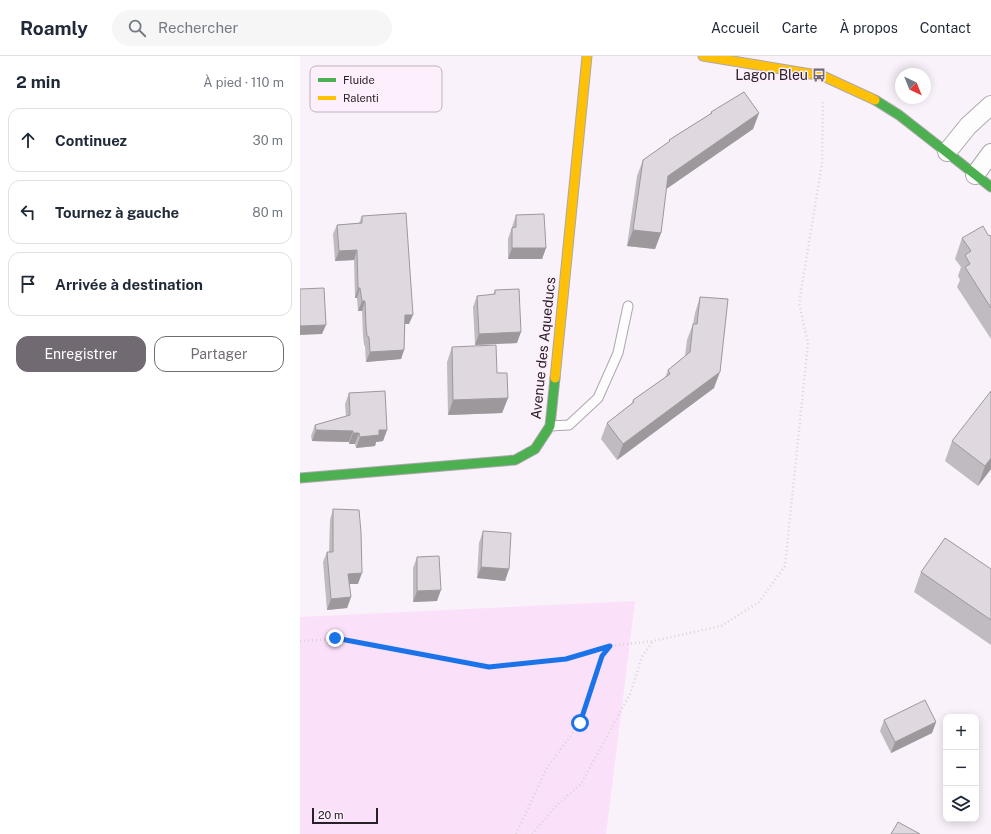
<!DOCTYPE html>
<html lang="fr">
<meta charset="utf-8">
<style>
body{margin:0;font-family:"Public Sans",sans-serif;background:#f6f6f7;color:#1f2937}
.controls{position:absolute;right:12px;bottom:12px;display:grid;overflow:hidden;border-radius:8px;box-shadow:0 2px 10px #0003}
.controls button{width:36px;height:36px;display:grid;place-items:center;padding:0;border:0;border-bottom:1px solid #e0e1e3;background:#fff;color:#1f2937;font:20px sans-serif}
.compass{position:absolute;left:595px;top:12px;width:36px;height:36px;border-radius:50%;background:#fff;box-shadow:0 2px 10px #0003;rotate:137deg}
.scale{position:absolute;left:12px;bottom:10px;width:66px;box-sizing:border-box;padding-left:4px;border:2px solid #282128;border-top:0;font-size:11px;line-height:14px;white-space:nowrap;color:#282128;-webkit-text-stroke:3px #feeffd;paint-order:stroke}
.stop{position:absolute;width:12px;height:12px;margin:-9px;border:3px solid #1a73e8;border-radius:50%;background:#fff}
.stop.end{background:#1a73e8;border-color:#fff;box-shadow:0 1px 4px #0008}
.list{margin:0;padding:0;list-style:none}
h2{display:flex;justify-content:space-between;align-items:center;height:52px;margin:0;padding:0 16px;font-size:17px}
h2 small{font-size:13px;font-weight:400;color:#747a83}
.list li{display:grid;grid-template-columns:26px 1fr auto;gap:12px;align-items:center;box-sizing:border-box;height:64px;margin:0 8px 8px;padding:0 8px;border:1px solid #e0e1e3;border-radius:12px}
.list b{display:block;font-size:15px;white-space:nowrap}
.list em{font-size:13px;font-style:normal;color:#747a83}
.actions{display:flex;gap:8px;padding:12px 16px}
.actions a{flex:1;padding:9px 0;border:1px solid #726a72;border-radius:12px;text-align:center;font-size:14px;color:#726a72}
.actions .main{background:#726a72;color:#fff}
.icon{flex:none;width:22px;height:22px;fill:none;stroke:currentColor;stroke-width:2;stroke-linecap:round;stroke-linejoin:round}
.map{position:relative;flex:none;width:691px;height:778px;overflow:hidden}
header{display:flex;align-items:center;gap:24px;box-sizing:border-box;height:56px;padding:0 20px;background:#fff;border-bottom:1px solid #e0e1e3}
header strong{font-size:19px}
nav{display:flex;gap:22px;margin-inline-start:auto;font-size:14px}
.search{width:280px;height:36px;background:#f6f6f7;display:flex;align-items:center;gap:10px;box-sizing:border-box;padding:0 14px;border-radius:22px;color:#747a83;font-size:15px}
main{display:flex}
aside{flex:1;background:#fff}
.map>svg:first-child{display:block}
</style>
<header>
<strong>Roamly</strong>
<div class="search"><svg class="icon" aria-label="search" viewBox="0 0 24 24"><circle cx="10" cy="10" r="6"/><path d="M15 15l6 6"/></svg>Rechercher</div>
<nav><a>Accueil</a><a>Carte</a><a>À propos</a><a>Contact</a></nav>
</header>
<main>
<aside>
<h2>2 min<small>À pied · 110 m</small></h2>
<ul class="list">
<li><svg class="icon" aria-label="ahead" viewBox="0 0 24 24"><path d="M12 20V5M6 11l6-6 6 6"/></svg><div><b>Continuez</b></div><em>30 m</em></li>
<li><svg class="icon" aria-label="left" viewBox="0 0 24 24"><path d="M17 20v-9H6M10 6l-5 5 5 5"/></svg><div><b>Tournez à gauche</b></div><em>80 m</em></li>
<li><svg class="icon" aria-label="arrive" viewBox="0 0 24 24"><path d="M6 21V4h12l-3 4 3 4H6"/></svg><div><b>Arrivée à destination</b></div></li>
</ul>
<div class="actions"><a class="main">Enregistrer</a><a>Partager</a></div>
</aside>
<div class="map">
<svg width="691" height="778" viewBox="0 0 691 778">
<rect width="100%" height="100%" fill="#faf2fa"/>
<path fill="#fbe0fa" d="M 335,545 L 306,778 L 0,778 L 0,561 Z"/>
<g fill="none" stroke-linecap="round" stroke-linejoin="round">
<g stroke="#ada7ad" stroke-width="11">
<path id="lane" d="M 250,370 L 269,369 L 298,342 L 318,297 L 328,250"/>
</g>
<g stroke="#ada7ad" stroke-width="20">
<g id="street">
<path d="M 647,96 L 668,70 L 691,49"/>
<path d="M 675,119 L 691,97"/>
</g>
</g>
<g stroke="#ada7ad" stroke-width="11">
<g id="fast">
<path d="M 575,44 L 599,59 L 691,131"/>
<path d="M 0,422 L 215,404 L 235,393 L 250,370 L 255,322"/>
</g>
</g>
<g stroke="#ada7ad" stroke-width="11">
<g id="slow">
<path d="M 403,0 L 523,20 L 575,44"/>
<path d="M 255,322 L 287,0"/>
</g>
</g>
<g stroke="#d7d5d7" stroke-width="2.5" stroke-dasharray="1 3" stroke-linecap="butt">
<path d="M 0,585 L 35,583 L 189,611 L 265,603 L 310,590 L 353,585 L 421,570 L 459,546 L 485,510 L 508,287 L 499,247 L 522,108 L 523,44"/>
<path d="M 216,778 L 247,712 L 280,667 L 302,600 L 310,590"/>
<path d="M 232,778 L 257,749 L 281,728 L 330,638 L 342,601 L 353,585"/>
</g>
<use href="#lane" stroke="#fefdfe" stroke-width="9"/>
<use href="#street" stroke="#fefdfe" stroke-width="18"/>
<use href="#fast" stroke="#4caf50" stroke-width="9"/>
<use href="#slow" stroke="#ffc107" stroke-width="9"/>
</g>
<g fill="#c0bbc0">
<path d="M 411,56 L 459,57 L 453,73 L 366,133 L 361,177 L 355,193 L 327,190 L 337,120 L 343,104 L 369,86 L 369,84 L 410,58 Z"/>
<path d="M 216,159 L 246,192 L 242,203 L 208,203 L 208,183 Z"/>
<path d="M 62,160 L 109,268 L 105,268 L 104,294 L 101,303 L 66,306 L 65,290 L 64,289 L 63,279 L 62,255 L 58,255 L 57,242 L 55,242 L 54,204 L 35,205 L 33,178 L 37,169 L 59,167 Z"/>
<path d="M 688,179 L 691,180 L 691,283 L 657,231 L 660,224 L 658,220 L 661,211 L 655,203 L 662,182 Z"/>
<path d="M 195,234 L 217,287 L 175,289 L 173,251 L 177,240 L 193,239 Z"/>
<path d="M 400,241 L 414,332 L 317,404 L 301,383 L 307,367 L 332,347 L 333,344 L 365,322 L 368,314 L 385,300 L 387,284 L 393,268 L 395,257 Z"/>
<path d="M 152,291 L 197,317 L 208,342 L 202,357 L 148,359 L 147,306 Z"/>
<path d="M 49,337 L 87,374 L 83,385 L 76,386 L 75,390 L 56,392 L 55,388 L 49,388 L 49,386 L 12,385 L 11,380 L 15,369 L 46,361 L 45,348 Z"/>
<path d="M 652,385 L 691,413 L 678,430 L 645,405 Z"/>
<path d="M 33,453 L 58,528 L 49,528 L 51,541 L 47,552 L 27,554 L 23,506 L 27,496 L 29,496 L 30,464 Z"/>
<path d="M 183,475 L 209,513 L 205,525 L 177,522 L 179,487 Z"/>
<path d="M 117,501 L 137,545 L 113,546 L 113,512 Z"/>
<path d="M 691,513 L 691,589 L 614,536 L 621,516 Z"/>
<path d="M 584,664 L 636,666 L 632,677 L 591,697 L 580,675 Z"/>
</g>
<g fill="#9c989c">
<path d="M 459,57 L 453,73 L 362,136 L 368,120 Z"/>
<path d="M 333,174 L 361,177 L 355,193 L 327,190 Z"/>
<path d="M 212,192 L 246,192 L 242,203 L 208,203 Z"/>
<path d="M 57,194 L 54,204 L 35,205 L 39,195 Z"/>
<path d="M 58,232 L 60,232 L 57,242 L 55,242 Z"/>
<path d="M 62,245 L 65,245 L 62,255 L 58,255 Z"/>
<path d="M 105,259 L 113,259 L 109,268 L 102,268 Z"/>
<path d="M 26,269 L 22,278 L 0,279 L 0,270 Z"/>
<path d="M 221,276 L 217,287 L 175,289 L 179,278 Z"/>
<path d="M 104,294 L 101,303 L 66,306 L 70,296 Z"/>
<path d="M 420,316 L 414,332 L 317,404 L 323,388 Z"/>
<path d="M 208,342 L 202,357 L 148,359 L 153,344 Z"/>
<path d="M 16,374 L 53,375 L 49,386 L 12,385 Z"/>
<path d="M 79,374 L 87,374 L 83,385 L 76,386 L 75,390 L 56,392 L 60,381 Z"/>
<path d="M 53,377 L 59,377 L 55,388 L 49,388 Z"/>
<path d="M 691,402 L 691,413 L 678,430 L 685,410 Z"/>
<path d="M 181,511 L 209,513 L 205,525 L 177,522 Z"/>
<path d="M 62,517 L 58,528 L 45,528 L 48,518 Z"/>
<path d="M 141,534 L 137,545 L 113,546 L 117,535 Z"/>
<path d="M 51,541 L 47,552 L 27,554 L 31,543 Z"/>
<path d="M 636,666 L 632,677 L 591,697 L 595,686 Z"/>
</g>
<g fill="#dfd9df" stroke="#9c989c">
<path d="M 444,36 L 459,57 L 368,120 L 361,177 L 333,174 L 343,104 L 370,85 L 369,84 L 412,57 L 411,56 Z"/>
<path d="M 106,157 L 113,259 L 105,259 L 104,294 L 70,296 L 69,281 L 67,280 L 66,270 L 65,245 L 62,245 L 60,232 L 58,232 L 57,194 L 39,195 L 37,169 L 62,167 L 62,160 Z"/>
<path d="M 244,158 L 246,192 L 212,192 L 212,172 L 216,171 L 216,159 Z"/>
<path d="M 683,170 L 688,179 L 691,180 L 691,252 L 665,211 L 670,208 L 665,199 L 671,195 L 662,182 Z"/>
<path d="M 24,232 L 26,269 L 0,270 L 0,233 Z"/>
<path d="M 219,233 L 221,276 L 179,278 L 177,240 L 195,238 L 195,234 Z"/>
<path d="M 400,241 L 428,243 L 420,316 L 323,388 L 307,367 L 334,346 L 333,344 L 370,318 L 368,314 L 390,296 L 393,268 L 397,268 Z"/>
<path d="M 196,289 L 197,317 L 207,317 L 208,342 L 153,344 L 152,291 Z"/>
<path d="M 85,335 L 87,374 L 79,374 L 79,379 L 60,381 L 59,377 L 53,377 L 53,375 L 16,374 L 15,369 L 50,359 L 49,337 Z"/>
<path d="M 691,335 L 691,402 L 685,410 L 652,385 Z"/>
<path d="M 33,453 L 59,454 L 61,476 L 62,517 L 48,518 L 51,541 L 31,543 L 27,496 L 33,496 Z"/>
<path d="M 183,475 L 211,477 L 209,513 L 181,511 Z"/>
<path d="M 645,482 L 691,513 L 691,564 L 621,516 Z"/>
<path d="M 139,500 L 141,534 L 117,535 L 117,501 Z"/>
<path d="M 625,644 L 636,666 L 595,686 L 584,664 Z"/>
<path d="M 598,766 L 620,778 L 591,778 Z"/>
</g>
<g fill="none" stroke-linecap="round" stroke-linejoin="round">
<path stroke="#1a73e8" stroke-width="5" d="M 35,582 L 189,611 L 266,603 L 310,590 L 302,600 L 280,667"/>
</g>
<defs>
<g id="bus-bare" transform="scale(1.08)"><path d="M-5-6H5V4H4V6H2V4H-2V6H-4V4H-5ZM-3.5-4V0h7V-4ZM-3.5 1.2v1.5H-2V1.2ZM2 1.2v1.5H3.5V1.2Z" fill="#726a72" stroke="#feeffd" stroke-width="2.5" paint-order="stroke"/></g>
</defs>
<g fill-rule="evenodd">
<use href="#bus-bare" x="519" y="19"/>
</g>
<g text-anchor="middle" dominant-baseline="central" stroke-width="3" stroke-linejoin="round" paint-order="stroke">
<g font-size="14" fill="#282128" stroke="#feeffd" text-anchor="end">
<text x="508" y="19">Lagon Bleu</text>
</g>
<g font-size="14" fill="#282128" stroke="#feeffd">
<text transform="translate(243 292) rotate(-84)">Avenue des Aqueducs</text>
</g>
</g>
<rect x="10" y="10" width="132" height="46" rx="6" fill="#feeffd" stroke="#beb1bd" stroke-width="1"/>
<rect x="18" y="22" width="18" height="4" fill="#4caf50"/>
<rect x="18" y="40" width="18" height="4" fill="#ffc107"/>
<g font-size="11" fill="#282128">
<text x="43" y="28">Fluide</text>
<text x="43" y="46">Ralenti</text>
</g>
</svg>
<div class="controls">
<button>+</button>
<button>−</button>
<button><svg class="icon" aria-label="layers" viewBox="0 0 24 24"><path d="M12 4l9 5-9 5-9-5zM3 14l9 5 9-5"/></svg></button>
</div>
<svg class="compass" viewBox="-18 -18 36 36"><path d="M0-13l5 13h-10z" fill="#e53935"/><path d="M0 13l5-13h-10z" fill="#747a83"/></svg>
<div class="scale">20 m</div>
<div class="stop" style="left:280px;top:667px"></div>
<div class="stop end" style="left:35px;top:582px"></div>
</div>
</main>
